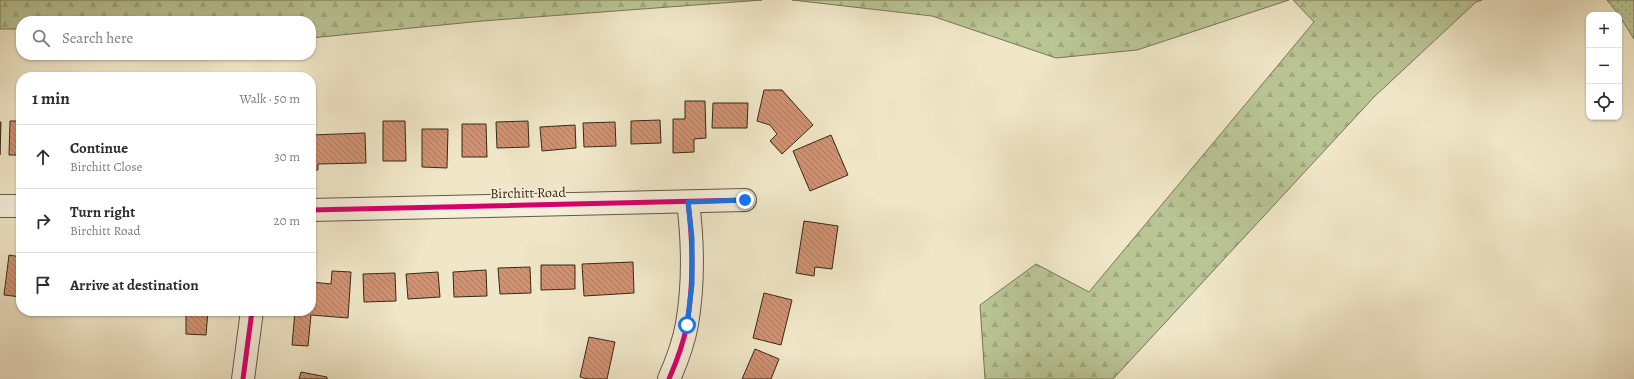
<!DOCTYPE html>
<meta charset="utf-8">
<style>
body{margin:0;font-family:Alegreya,serif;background:#f2f2f3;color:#2b2b33}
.controls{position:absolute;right:12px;top:12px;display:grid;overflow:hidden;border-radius:8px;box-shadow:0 1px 3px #0004}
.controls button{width:36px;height:36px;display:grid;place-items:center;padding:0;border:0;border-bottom:1px solid #e1e1e2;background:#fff;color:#2b2b33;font:20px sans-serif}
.stop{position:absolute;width:12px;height:12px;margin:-9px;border:3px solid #1a73e8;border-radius:50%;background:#fff}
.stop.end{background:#1a73e8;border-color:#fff;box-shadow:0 1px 4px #0008}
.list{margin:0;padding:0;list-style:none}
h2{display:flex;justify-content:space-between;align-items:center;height:52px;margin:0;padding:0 16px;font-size:17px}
h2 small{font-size:13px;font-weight:400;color:#7c7c81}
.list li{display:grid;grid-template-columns:26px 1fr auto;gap:12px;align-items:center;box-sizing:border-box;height:64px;padding:0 16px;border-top:1px solid #e1e1e2}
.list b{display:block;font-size:15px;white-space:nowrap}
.list p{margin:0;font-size:13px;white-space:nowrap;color:#7c7c81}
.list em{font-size:13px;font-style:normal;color:#7c7c81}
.icon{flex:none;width:22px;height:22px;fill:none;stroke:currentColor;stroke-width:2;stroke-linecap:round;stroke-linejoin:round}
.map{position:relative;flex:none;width:1634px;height:379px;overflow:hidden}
.search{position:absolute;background:#fff;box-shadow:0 1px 3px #0004;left:16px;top:16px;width:300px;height:44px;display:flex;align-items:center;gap:10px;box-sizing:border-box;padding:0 14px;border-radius:16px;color:#7c7c81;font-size:15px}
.panel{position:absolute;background:#fff;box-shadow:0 1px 3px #0004;left:16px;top:72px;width:300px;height:244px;border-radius:16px}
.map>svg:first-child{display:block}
</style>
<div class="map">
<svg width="1634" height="379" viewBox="0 0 1634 379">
<defs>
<pattern id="grass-dots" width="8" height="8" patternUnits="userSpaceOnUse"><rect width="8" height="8" fill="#bac595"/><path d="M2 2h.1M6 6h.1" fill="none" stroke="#a0a980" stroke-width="1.8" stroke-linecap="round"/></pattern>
<pattern id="forest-firs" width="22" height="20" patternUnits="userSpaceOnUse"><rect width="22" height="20" fill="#bac595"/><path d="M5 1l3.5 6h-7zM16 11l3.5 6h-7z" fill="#a0a980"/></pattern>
<pattern id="building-back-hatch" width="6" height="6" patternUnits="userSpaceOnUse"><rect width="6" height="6" fill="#d29271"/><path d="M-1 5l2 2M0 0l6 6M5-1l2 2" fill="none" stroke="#ab775c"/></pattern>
</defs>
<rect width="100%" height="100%" fill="#f0e7c8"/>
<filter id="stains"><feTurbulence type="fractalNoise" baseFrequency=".005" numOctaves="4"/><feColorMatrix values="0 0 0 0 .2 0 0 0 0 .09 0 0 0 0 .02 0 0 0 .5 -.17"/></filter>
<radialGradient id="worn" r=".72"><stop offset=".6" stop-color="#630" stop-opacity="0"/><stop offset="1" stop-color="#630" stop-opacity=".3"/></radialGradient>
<path fill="url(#grass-dots)" stroke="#787755" d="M 1607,0 L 1634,0 L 1634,39 L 1619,15 Z"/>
<g fill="url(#forest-firs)" stroke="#787755">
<path d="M 0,0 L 762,0 L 482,21 L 311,38 L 311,21 L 21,21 L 21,29 L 0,29 Z"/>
<path d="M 792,0 L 1289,0 L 1137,50 L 1056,58 L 932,16 Z"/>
<path d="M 1293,0 L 1482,0 L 1476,2 L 1374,97 L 1113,379 L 985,379 L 980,305 L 1036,264 L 1089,292 L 1314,22 Z"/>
</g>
<g fill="url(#building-back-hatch)" stroke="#372915">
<path d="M 764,90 L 782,90 L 813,125 L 782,154 L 770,141 L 777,134 L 770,125 L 757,121 Z"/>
<path d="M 685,101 L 705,101 L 706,138 L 694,139 L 694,152 L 673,153 L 673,119 L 685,119 Z"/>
<path d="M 713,103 L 748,103 L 747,128 L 712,128 Z"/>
<path d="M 660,120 L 661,143 L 631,144 L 631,121 Z"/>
<path d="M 10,121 L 21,121 L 21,155 L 9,155 Z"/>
<path d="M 383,121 L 405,121 L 406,161 L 383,161 Z"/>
<path d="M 528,121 L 529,147 L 497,148 L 496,122 Z"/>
<path d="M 0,122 L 1,122 L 0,155 Z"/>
<path d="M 615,122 L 616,146 L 584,147 L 583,123 Z"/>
<path d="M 462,124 L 486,124 L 487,157 L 462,157 Z"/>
<path d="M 575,125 L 576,148 L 542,151 L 540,127 Z"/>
<path d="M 422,129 L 448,129 L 447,168 L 422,167 Z"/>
<path d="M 365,133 L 366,163 L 318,164 L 318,170 L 311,170 L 311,135 Z"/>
<path d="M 831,135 L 848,175 L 810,191 L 793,151 Z"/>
<path d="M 804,221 L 838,226 L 832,269 L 815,267 L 814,276 L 796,273 Z"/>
<path d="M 9,255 L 21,257 L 21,297 L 4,295 Z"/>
<path d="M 633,262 L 634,293 L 584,296 L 582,264 Z"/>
<path d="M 541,265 L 575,265 L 575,289 L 541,290 Z"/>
<path d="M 530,267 L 531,293 L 500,294 L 498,268 Z"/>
<path d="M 486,270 L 487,296 L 454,297 L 453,272 Z"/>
<path d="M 332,271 L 351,272 L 348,318 L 311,315 L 308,346 L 292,345 L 295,311 L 311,311 L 311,282 L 331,284 Z"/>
<path d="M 438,272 L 440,297 L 408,299 L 406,274 Z"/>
<path d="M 395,273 L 396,301 L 364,302 L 363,274 Z"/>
<path d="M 764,293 L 792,300 L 781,345 L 753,338 Z"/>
<path d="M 154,311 L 208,311 L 206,335 L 186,334 L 186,315 L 154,314 Z"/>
<path d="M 589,337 L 615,342 L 607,379 L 588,379 L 580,377 Z"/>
<path d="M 755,349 L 779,359 L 771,379 L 742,379 Z"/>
<path d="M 301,372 L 327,377 L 327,379 L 299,379 Z"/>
</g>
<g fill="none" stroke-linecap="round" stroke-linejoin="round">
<g stroke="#655842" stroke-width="24">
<g id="minor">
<path d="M 0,206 L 21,206"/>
<path d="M 311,210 L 745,200"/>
<path d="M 243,379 L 252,311"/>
<path d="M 669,379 C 676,363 684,341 687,324 C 694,283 693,242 688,202"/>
</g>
</g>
<use href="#minor" stroke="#f5efdb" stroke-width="22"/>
<g stroke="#f5efdb" stroke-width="8">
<g id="cycleway">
<path d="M 311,210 L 745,200"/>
<path d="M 243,379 L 252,311"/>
<path d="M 669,379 C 676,363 684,341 687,324 C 694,283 693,242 688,202"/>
</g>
</g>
<use href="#cycleway" stroke="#d6006c" stroke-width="5"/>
</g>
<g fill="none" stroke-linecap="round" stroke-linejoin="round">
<path stroke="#1a73e8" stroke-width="5" d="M 687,325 L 692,284 L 692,238 L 688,202 L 745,200"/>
</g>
<g text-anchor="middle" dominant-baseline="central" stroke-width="3" stroke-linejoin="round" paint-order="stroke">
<g font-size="14" fill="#372915" stroke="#f5efdb">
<text transform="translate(528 193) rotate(-1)">Birchitt Road</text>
</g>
</g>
<rect width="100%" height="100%" filter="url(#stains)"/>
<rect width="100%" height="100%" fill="url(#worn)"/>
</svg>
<div class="controls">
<button>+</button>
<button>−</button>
<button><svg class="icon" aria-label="locate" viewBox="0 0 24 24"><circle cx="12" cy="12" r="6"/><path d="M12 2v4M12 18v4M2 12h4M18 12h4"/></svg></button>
</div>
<div class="stop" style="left:687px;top:325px"></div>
<div class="stop end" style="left:745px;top:200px"></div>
<div class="search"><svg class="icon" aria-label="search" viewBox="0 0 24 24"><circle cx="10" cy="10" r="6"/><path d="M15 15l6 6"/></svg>Search here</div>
<section class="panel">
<h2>1 min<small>Walk · 50 m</small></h2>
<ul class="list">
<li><svg class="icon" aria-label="ahead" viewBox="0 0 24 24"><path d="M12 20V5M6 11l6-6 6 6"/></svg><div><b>Continue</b><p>Birchitt Close</p></div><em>30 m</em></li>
<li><svg class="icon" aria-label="right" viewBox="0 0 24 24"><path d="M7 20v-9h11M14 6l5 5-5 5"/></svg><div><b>Turn right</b><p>Birchitt Road</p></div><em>20 m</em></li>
<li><svg class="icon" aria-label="arrive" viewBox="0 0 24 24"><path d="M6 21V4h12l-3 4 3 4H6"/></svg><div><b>Arrive at destination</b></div></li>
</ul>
</section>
</div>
